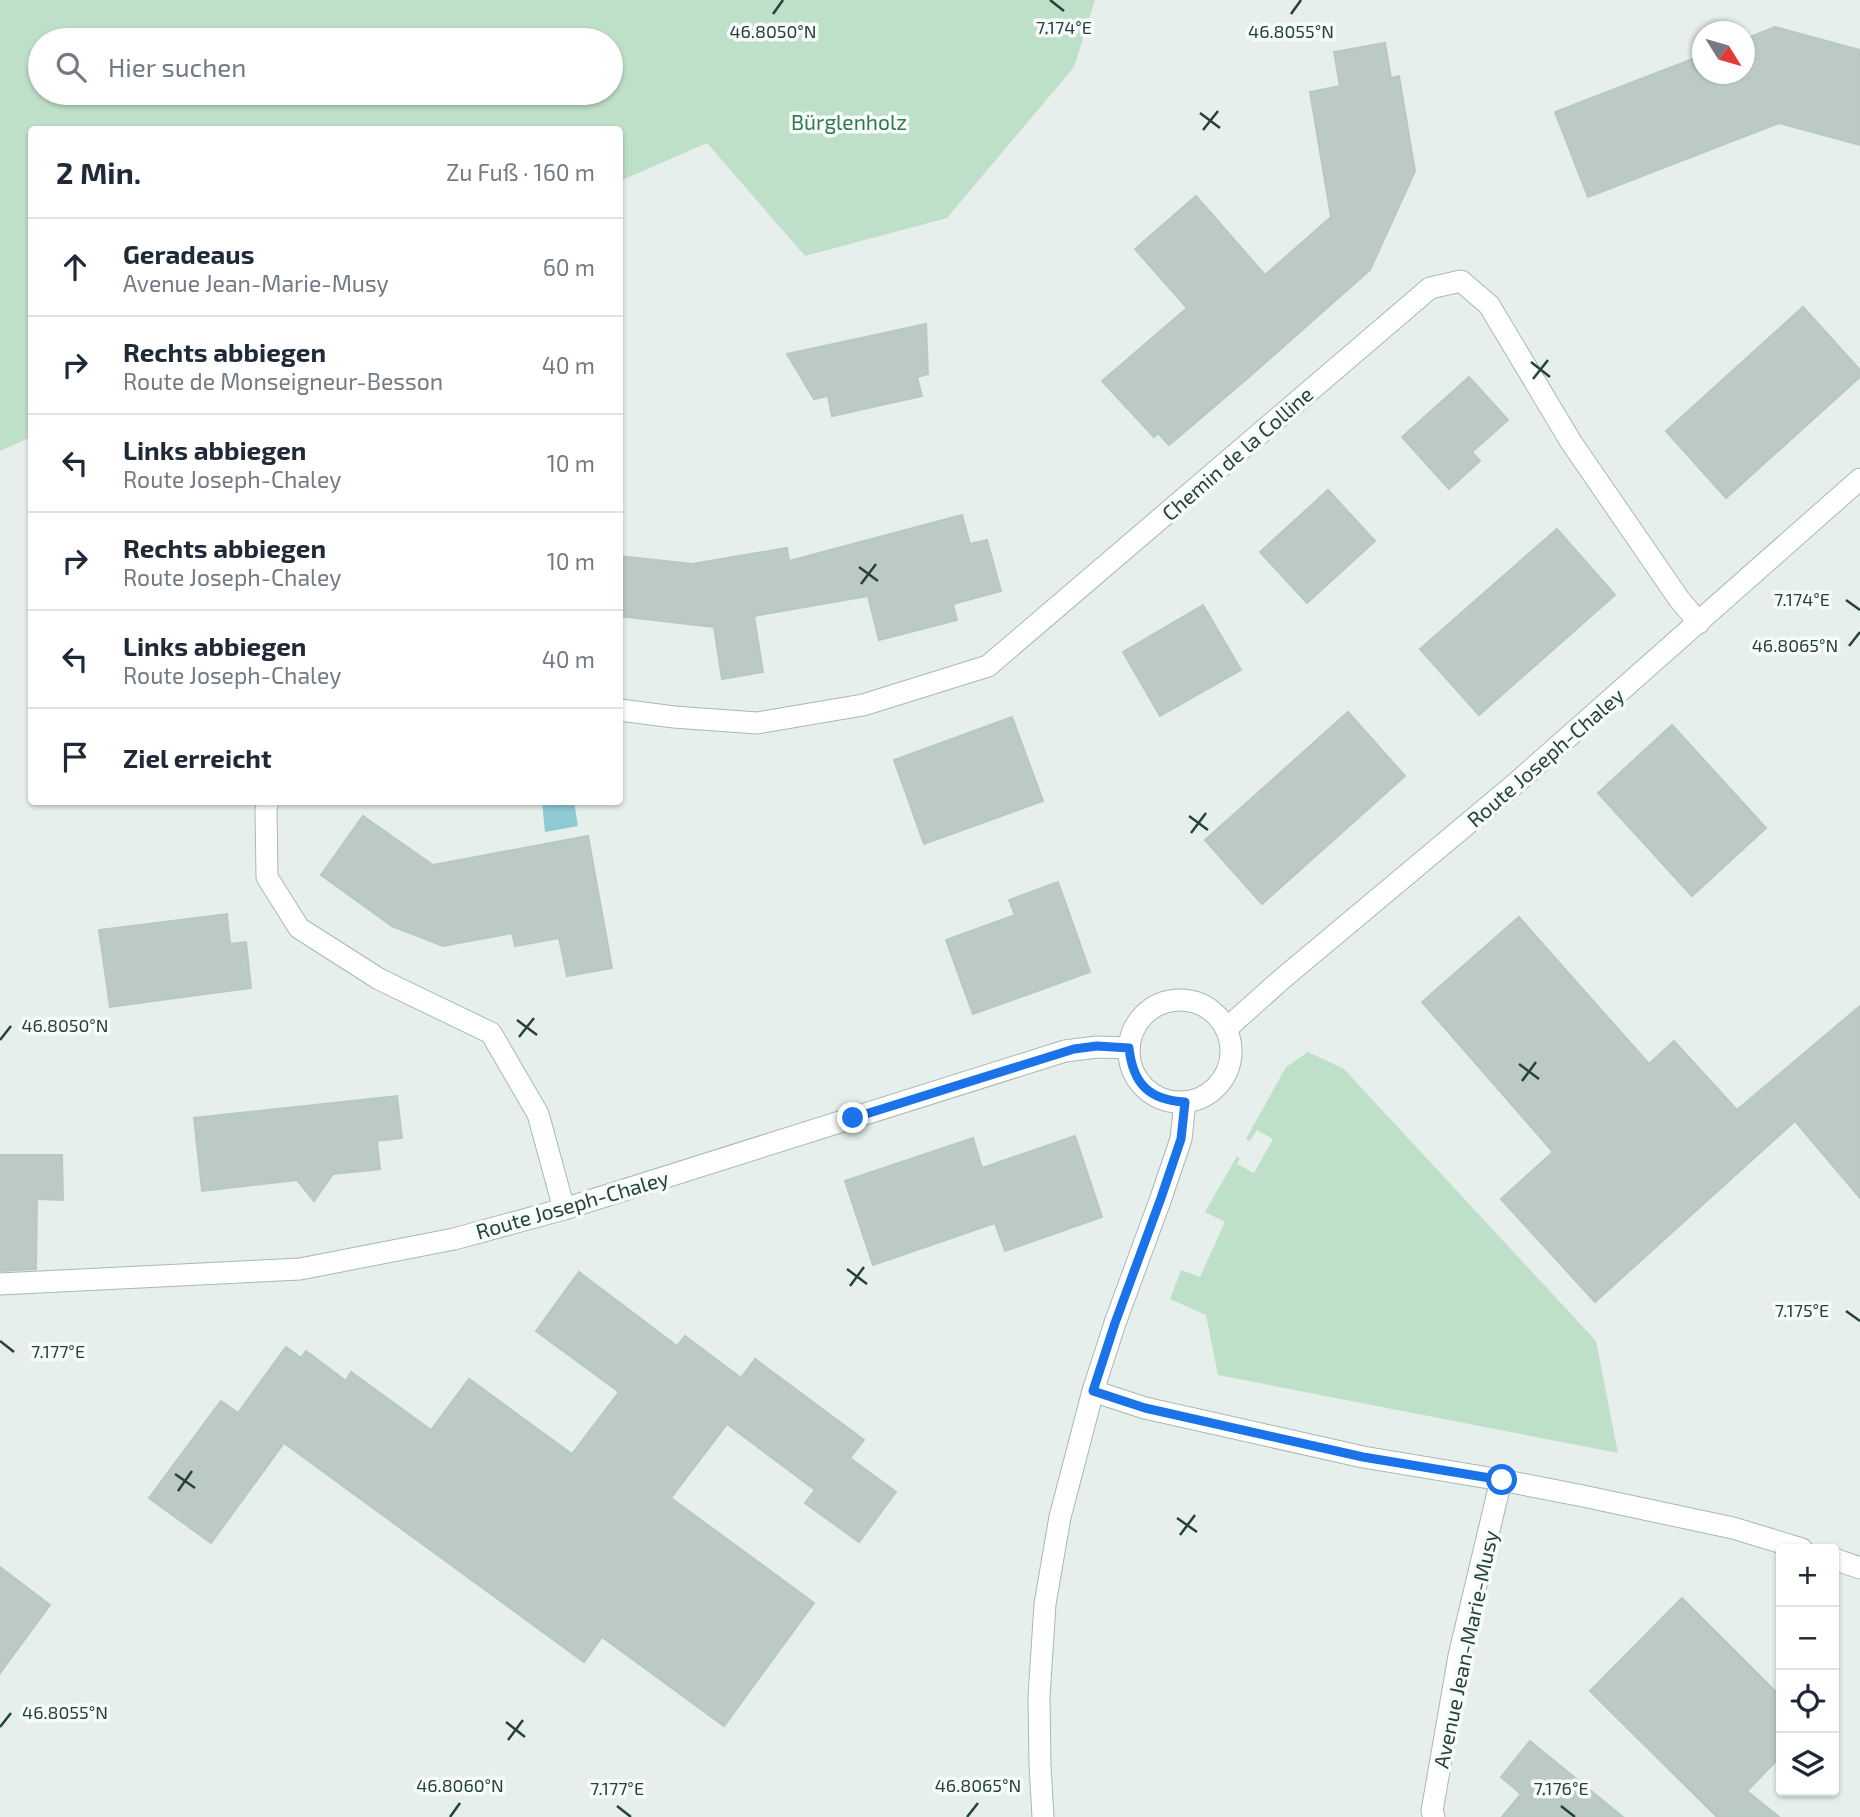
<!DOCTYPE html>
<html lang="de">
<meta charset="utf-8">
<style>
body{margin:0;font-family:"Exo 2",sans-serif;background:#f2f2f3;color:#1f2937}
.controls{position:absolute;right:21px;bottom:21px;display:grid;overflow:hidden;border-radius:7px;box-shadow:0 2px 5px #0004}
.controls button{width:63px;height:63px;display:grid;place-items:center;padding:0;border:0;border-bottom:2px solid #e0e1e3;background:#fff;color:#1f2937;font:35px sans-serif}
.compass{position:absolute;left:1692px;top:21px;width:63px;height:63px;border-radius:50%;background:#fff;box-shadow:0 2px 5px #0004;rotate:127deg}
.stop{position:absolute;width:21px;height:21px;margin:-16px;border:5px solid #1a73e8;border-radius:50%;background:#fff}
.stop.end{background:#1a73e8;border-color:#fff;box-shadow:0 2px 7px #0008}
.list{margin:0;padding:0;list-style:none}
h2{display:flex;justify-content:space-between;align-items:center;height:91px;margin:0;padding:0 28px;font-size:30px}
h2 small{font-size:23px;font-weight:400;color:#747a83}
.list li{display:grid;grid-template-columns:46px 1fr auto;gap:21px;align-items:center;box-sizing:border-box;height:98px;padding:0 28px;border-top:2px solid #e0e1e3}
.list b{display:block;font-size:26px;white-space:nowrap}
.list p{margin:0;font-size:23px;white-space:nowrap;color:#747a83}
.list em{font-size:23px;font-style:normal;color:#747a83}
.icon{flex:none;width:38px;height:38px;fill:none;stroke:currentColor;stroke-width:2;stroke-linecap:round;stroke-linejoin:round}
.map{position:relative;flex:none;width:1860px;height:1817px;overflow:hidden}
.search{position:absolute;background:#fff;box-shadow:0 2px 5px #0004;left:28px;top:28px;width:595px;height:77px;display:flex;align-items:center;gap:18px;box-sizing:border-box;padding:0 24px;border-radius:38px;color:#747a83;font-size:26px}
.panel{position:absolute;background:#fff;box-shadow:0 2px 5px #0004;left:28px;top:126px;width:595px;height:679px;border-radius:7px}
.map>svg:first-child{display:block}
</style>
<div class="map">
<svg width="1860" height="1817" viewBox="0 0 1860 1817">
<rect width="100%" height="100%" fill="#e6efeb"/>
<g fill="#bfe0c8" fill-rule="evenodd">
<path d="M 0,0 L 1095,0 L 1074,67 L 947,218 L 805,256 L 707,143 L 620,181 L 620,130 L 32,130 L 31,437 L 0,451 ZM 40,40 L 611,40 L 611,93 L 40,93 Z"/>
<path d="M 1308,1052 L 1344,1069 L 1596,1341 L 1618,1453 L 1218,1375 L 1206,1315 L 1170,1299 L 1181,1270 L 1200,1277 L 1225,1222 L 1205,1212 L 1237,1156 L 1240,1158 L 1237,1164 L 1254,1173 L 1273,1139 L 1257,1130 L 1250,1141 L 1246,1139 L 1286,1067 Z"/>
</g>
<path fill="#8ec9d4" d="M 542,802 L 574,802 L 578,826 L 545,832 Z"/>
<g fill="#bbcac4" stroke="#b8c9c2" stroke-width="2">
<path d="M 1775,27 L 1860,50 L 1860,145 L 1779,123 L 1588,197 L 1555,112 L 1703,55 L 1703,74 L 1745,74 L 1745,39 Z"/>
<path d="M 1385,43 L 1391,78 L 1399,76 L 1415,171 L 1370,270 L 1249,377 L 1169,445 L 1158,433 L 1154,437 L 1102,381 L 1187,308 L 1135,249 L 1196,196 L 1265,275 L 1331,217 L 1310,92 L 1340,86 L 1334,52 Z"/>
<path d="M 1803,307 L 1860,370 L 1860,377 L 1726,498 L 1666,431 Z"/>
<path d="M 926,324 L 928,374 L 917,377 L 922,396 L 832,416 L 828,396 L 814,399 L 787,354 Z"/>
<path d="M 1469,377 L 1508,420 L 1472,452 L 1480,461 L 1449,489 L 1402,437 Z"/>
<path d="M 1328,490 L 1375,541 L 1307,603 L 1260,552 Z"/>
<path d="M 962,515 L 970,544 L 987,540 L 1001,591 L 953,604 L 957,620 L 879,640 L 868,596 L 754,616 L 763,672 L 722,679 L 714,627 L 620,616 L 620,556 L 692,564 L 787,548 L 789,561 Z"/>
<path d="M 1557,529 L 1615,595 L 1479,715 L 1420,649 Z"/>
<path d="M 1203,605 L 1241,670 L 1160,716 L 1123,652 Z"/>
<path d="M 1348,712 L 1405,776 L 1262,904 L 1205,840 Z"/>
<path d="M 1012,717 L 1043,801 L 924,844 L 894,760 Z"/>
<path d="M 1672,725 L 1766,828 L 1692,896 L 1598,793 Z"/>
<path d="M 363,816 L 433,865 L 588,836 L 612,968 L 567,976 L 559,938 L 515,946 L 512,933 L 443,946 L 392,926 L 321,875 Z"/>
<path d="M 1058,882 L 1090,972 L 973,1014 L 946,940 L 1015,915 L 1009,900 Z"/>
<path d="M 227,914 L 230,944 L 246,942 L 251,988 L 110,1007 L 99,930 Z"/>
<path d="M 1519,917 L 1649,1064 L 1674,1041 L 1737,1110 L 1860,1006 L 1860,1198 L 1795,1121 L 1595,1302 L 1501,1199 L 1553,1152 L 1422,1002 Z"/>
<path d="M 397,1096 L 402,1138 L 377,1141 L 380,1169 L 333,1174 L 314,1201 L 297,1180 L 202,1191 L 194,1118 Z"/>
<path d="M 1075,1136 L 1102,1217 L 1005,1251 L 995,1223 L 873,1265 L 845,1181 L 973,1138 L 982,1168 Z"/>
<path d="M 0,1155 L 62,1155 L 63,1200 L 37,1199 L 36,1269 L 0,1271 Z"/>
<path d="M 579,1272 L 677,1346 L 685,1336 L 741,1378 L 755,1359 L 864,1440 L 850,1458 L 896,1492 L 859,1542 L 805,1503 L 815,1490 L 727,1424 L 671,1498 L 814,1603 L 724,1726 L 602,1637 L 584,1662 L 284,1443 L 211,1543 L 149,1498 L 221,1401 L 238,1413 L 286,1347 L 301,1358 L 306,1351 L 346,1381 L 351,1372 L 431,1430 L 469,1379 L 572,1454 L 619,1392 L 536,1331 Z"/>
<path d="M 0,1567 L 50,1605 L 0,1673 Z"/>
<path d="M 1682,1598 L 1781,1697 L 1781,1756 L 1747,1791 L 1779,1817 L 1717,1817 L 1590,1691 Z"/>
<path d="M 1530,1741 L 1623,1817 L 1502,1817 L 1521,1794 L 1501,1777 Z"/>
</g>
<g fill="none" stroke-linecap="round" stroke-linejoin="round">
<g stroke="#a8b8b2" stroke-width="23">
<g id="minor">
<path d="M 620,710 L 674,717 L 757,723 L 863,705 L 988,666 L 1430,288 L 1461,281 L 1489,305 L 1571,442 L 1679,599 L 1699,623"/>
<path d="M 268,802 L 266,809 L 267,877 L 299,928 L 379,979 L 491,1033 L 538,1114 L 564,1209"/>
<circle cx="1180" cy="1051" r="51"/>
<path d="M 1226,1029 L 1282,979 L 1515,784 L 1860,479"/>
<path d="M 0,1284 L 300,1269 L 454,1239 L 564,1209 L 1065,1051 L 1097,1047 L 1129,1048"/>
<path d="M 1093,1391 L 1145,1408 L 1363,1457 L 1501,1480 L 1583,1496 L 1733,1528 L 1802,1549"/>
<path d="M 1834,1559 L 1860,1568"/>
<path d="M 1043,1817 L 1040,1765 L 1039,1697 L 1045,1604 L 1060,1517 L 1093,1391 L 1115,1323 L 1161,1198 L 1181,1139 L 1185,1102"/>
<path d="M 1434,1817 L 1432,1811 L 1459,1656 L 1501,1480"/>
</g>
</g>
<use href="#minor" stroke="#fff" stroke-width="21"/>
</g>
<g fill="none" stroke-linecap="round" stroke-linejoin="round">
<path stroke="#1a73e8" stroke-width="9" d="M 853,1118 L 1074,1049 L 1097,1046 L 1129,1048 C 1133,1084 1149,1100 1185,1102 L 1181,1139 L 1161,1198 L 1115,1323 L 1093,1391 L 1145,1408 L 1363,1457 L 1502,1480"/>
</g>
<path fill="none" stroke="#24423a" stroke-width="2.5" d="M 1050,0 L 1064,11M 773,14 L 783,0M 1291,14 L 1301,0M 1200,113 L 1220,128M 1203,130 L 1218,111M 1531,362 L 1550,377M 1533,379 L 1548,360M 859,567 L 878,581M 861,584 L 876,564M 1846,600 L 1860,610M 1849,646 L 1860,632M 1189,816 L 1208,830M 1191,833 L 1206,813M 517,1020 L 537,1035M 519,1037 L 534,1018M 0,1040 L 11,1026M 1519,1064 L 1539,1079M 1522,1081 L 1536,1062M 847,1269 L 867,1284M 850,1286 L 864,1267M 1846,1311 L 1860,1321M 0,1341 L 14,1352M 175,1474 L 195,1488M 178,1491 L 192,1471M 1177,1518 L 1197,1532M 1180,1535 L 1195,1515M 506,1722 L 525,1737M 0,1727 L 11,1713M 508,1740 L 523,1720M 617,1806 L 631,1817M 1561,1806 L 1575,1817M 450,1817 L 460,1803M 967,1817 L 978,1803"/>
<g text-anchor="middle" dominant-baseline="central" stroke-width="7" stroke-linejoin="round" paint-order="stroke">
<g font-size="21" fill="#2d7a4b" stroke="#f7fbf9">
<text x="849" y="121">Bürglenholz</text>
</g>
<g font-size="21" fill="#24423a" stroke="#f7fbf9">
<text transform="translate(1237 453) rotate(-41)">Chemin de la Colline</text>
<text transform="translate(1545 757) rotate(-41)">Route Joseph-Chaley</text>
<text transform="translate(572 1204) rotate(-16)">Route Joseph-Chaley</text>
<text transform="translate(1465 1649) rotate(-78)">Avenue Jean-Marie-Musy</text>
</g>
</g>
<g font-size="18" text-anchor="middle" fill="#24423a" stroke="#f7fbf9" stroke-width="7" stroke-linejoin="round" paint-order="stroke">
<text x="1064" y="34">7.174°E</text>
<text x="773" y="38">46.8050°N</text>
<text x="1291" y="38">46.8055°N</text>
<text x="1802" y="606">7.174°E</text>
<text x="1795" y="652">46.8065°N</text>
<text x="65" y="1032">46.8050°N</text>
<text x="1802" y="1317">7.175°E</text>
<text x="58" y="1358">7.177°E</text>
<text x="65" y="1719">46.8055°N</text>
<text x="460" y="1792">46.8060°N</text>
<text x="978" y="1792">46.8065°N</text>
<text x="617" y="1795">7.177°E</text>
<text x="1561" y="1795">7.176°E</text>
</g>
</svg>
<div class="controls">
<button>+</button>
<button>−</button>
<button><svg class="icon" aria-label="locate" viewBox="0 0 24 24"><circle cx="12" cy="12" r="6"/><path d="M12 2v4M12 18v4M2 12h4M18 12h4"/></svg></button>
<button><svg class="icon" aria-label="layers" viewBox="0 0 24 24"><path d="M12 4l9 5-9 5-9-5zM3 14l9 5 9-5"/></svg></button>
</div>
<svg class="compass" viewBox="-18 -18 36 36"><path d="M0-13l5 13h-10z" fill="#e53935"/><path d="M0 13l5-13h-10z" fill="#747a83"/></svg>
<div class="stop" style="left:1502px;top:1480px"></div>
<div class="stop end" style="left:853px;top:1118px"></div>
<div class="search"><svg class="icon" aria-label="search" viewBox="0 0 24 24"><circle cx="10" cy="10" r="6"/><path d="M15 15l6 6"/></svg>Hier suchen</div>
<section class="panel">
<h2>2 Min.<small>Zu Fuß · 160 m</small></h2>
<ul class="list">
<li><svg class="icon" aria-label="ahead" viewBox="0 0 24 24"><path d="M12 20V5M6 11l6-6 6 6"/></svg><div><b>Geradeaus</b><p>Avenue Jean-Marie-Musy</p></div><em>60 m</em></li>
<li><svg class="icon" aria-label="right" viewBox="0 0 24 24"><path d="M7 20v-9h11M14 6l5 5-5 5"/></svg><div><b>Rechts abbiegen</b><p>Route de Monseigneur-Besson</p></div><em>40 m</em></li>
<li><svg class="icon" aria-label="left" viewBox="0 0 24 24"><path d="M17 20v-9H6M10 6l-5 5 5 5"/></svg><div><b>Links abbiegen</b><p>Route Joseph-Chaley</p></div><em>10 m</em></li>
<li><svg class="icon" aria-label="right" viewBox="0 0 24 24"><path d="M7 20v-9h11M14 6l5 5-5 5"/></svg><div><b>Rechts abbiegen</b><p>Route Joseph-Chaley</p></div><em>10 m</em></li>
<li><svg class="icon" aria-label="left" viewBox="0 0 24 24"><path d="M17 20v-9H6M10 6l-5 5 5 5"/></svg><div><b>Links abbiegen</b><p>Route Joseph-Chaley</p></div><em>40 m</em></li>
<li><svg class="icon" aria-label="arrive" viewBox="0 0 24 24"><path d="M6 21V4h12l-3 4 3 4H6"/></svg><div><b>Ziel erreicht</b></div></li>
</ul>
</section>
</div>
